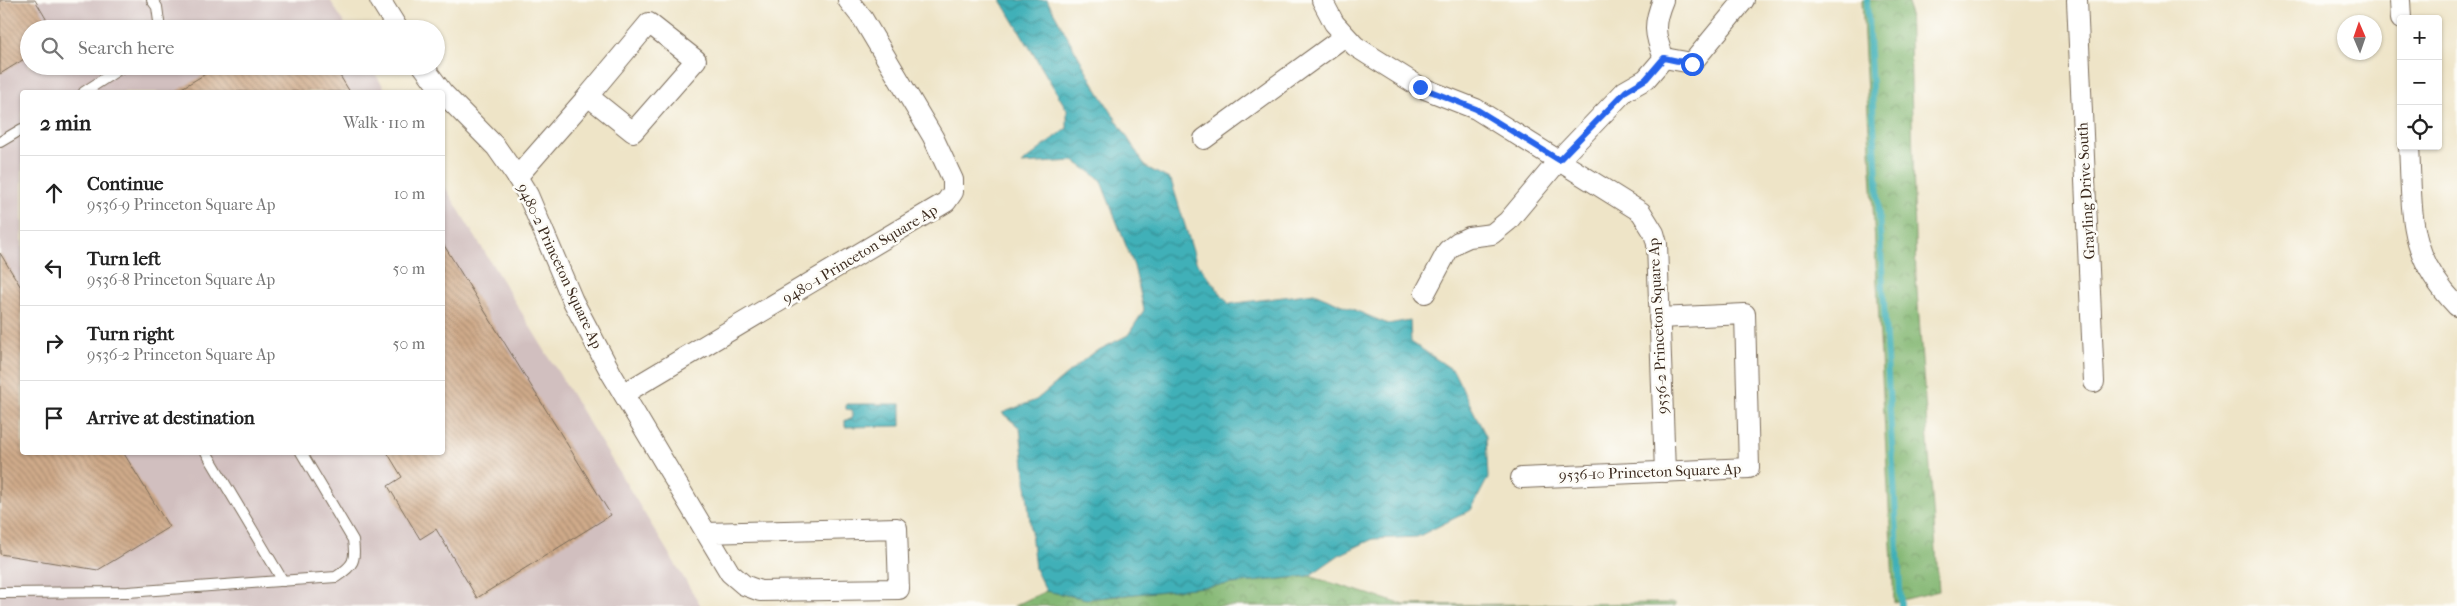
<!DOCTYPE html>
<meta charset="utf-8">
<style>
body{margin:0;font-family:"IM FELL French Canon",serif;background:#f2f2f2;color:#222}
.controls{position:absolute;right:15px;top:15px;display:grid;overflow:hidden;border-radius:5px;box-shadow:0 1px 4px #0004}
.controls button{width:45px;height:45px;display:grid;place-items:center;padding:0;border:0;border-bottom:1px solid #e0e0e0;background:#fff;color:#222;font:25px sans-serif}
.compass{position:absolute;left:2337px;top:15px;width:45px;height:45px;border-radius:50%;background:#fff;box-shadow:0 1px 4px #0004;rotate:358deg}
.stop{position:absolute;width:15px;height:15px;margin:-11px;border:4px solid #2563eb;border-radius:50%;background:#fff}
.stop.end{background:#2563eb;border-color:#fff;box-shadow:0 1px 5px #0008}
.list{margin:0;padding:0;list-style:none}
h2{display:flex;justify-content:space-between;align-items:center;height:65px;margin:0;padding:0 20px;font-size:21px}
h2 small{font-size:16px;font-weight:400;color:#767676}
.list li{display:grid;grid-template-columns:32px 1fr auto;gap:15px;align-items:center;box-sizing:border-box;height:75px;padding:0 20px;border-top:1px solid #e0e0e0}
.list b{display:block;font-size:19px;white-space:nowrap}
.list p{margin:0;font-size:16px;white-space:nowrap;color:#767676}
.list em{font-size:16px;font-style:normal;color:#767676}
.icon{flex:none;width:28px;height:28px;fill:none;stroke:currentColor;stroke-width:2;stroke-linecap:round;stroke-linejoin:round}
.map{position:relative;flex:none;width:2457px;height:606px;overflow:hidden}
.search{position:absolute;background:#fff;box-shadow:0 1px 4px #0004;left:20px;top:20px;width:425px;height:55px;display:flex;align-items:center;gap:12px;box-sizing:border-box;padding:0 18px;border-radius:28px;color:#767676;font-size:19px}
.panel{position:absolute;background:#fff;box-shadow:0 1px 4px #0004;left:20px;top:90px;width:425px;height:365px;border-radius:5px}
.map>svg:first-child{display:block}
</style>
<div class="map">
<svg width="2457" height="606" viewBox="0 0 2457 606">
<defs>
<pattern id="forest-crowns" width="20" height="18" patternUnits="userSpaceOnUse" patternTransform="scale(1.25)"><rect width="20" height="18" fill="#85b874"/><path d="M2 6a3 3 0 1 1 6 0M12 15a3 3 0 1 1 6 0" fill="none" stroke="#6e965f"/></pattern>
<pattern id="water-waves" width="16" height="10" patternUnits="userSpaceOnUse" patternTransform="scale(1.25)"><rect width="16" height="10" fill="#3fb0b8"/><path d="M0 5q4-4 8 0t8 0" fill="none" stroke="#368f95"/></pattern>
<pattern id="building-back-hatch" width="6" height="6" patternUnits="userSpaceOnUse" patternTransform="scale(1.25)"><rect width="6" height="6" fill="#cfaa8a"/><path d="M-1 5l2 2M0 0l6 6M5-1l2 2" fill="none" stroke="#a98b70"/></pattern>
</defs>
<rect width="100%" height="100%" fill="#fdfcf7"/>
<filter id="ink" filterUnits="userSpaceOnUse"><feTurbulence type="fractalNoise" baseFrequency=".02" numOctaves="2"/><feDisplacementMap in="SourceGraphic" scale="10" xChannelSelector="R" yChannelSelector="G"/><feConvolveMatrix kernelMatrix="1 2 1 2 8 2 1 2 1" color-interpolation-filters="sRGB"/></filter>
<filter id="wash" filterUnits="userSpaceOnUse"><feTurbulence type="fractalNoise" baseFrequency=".0096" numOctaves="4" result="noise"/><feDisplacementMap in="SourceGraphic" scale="20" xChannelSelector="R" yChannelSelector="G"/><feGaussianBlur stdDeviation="1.12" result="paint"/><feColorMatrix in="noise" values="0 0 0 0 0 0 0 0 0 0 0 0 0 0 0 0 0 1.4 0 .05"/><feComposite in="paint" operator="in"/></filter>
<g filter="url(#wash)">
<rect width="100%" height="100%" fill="#eee4c7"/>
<path fill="#d1bfbf" d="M 0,0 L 330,0 L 348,29 L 29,29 L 29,66 L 370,66 L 387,92 L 22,92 L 22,452 L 442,452 L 443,184 L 701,606 L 0,606 Z"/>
<g fill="url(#forest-crowns)" stroke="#607149">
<path d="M 1862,0 L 1909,0 L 1916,277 L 1939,591 L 1894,602 Z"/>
<path d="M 1309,576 L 1404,605 L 1675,603 L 1675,606 L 1014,606 L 1046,591 L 1087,599 Z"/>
</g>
<g fill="url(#water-waves)" stroke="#3d6d6b">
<path d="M 1001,0 L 1047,0 L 1095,86 L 1146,167 L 1171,180 L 1196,261 L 1229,304 L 1314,293 L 1388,324 L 1410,320 L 1411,342 L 1453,370 L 1486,436 L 1488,478 L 1471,510 L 1417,537 L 1373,539 L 1339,555 L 1309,576 L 1087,599 L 1046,591 L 1035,569 L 1020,428 L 1002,413 L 1036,400 L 1091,354 L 1128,335 L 1144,310 L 1134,266 L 1100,179 L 1074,161 L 1021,164 L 1067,128 L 1067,110 Z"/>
<path d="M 846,404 L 901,404 L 901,426 L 845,427 L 845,420 L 852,419 L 852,410 L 846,409 Z"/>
</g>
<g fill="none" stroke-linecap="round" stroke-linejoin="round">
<path stroke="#3fb0b8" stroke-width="6" d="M 1867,0 L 1901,606"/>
</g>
<g id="blocks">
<g fill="url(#building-back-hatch)">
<path d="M 0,0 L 35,0 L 52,29 L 29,29 L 29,56 L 0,74 Z"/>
<path d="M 219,66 L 334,66 L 350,92 L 175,92 Z"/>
<path d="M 442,242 L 611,515 L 477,598 L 436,529 L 420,539 L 388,486 L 402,477 L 387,452 L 442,452 Z"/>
<path d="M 0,253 L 22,289 L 22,452 L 123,452 L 169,527 L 98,570 L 0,554 Z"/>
</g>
</g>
</g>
<g filter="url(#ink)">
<use href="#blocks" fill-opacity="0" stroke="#7a6b59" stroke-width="1"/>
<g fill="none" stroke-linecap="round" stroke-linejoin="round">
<g stroke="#7a6b59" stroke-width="12">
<g id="lane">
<path d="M 152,0 L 157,7 L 160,29"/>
<path d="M 84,92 L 124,66"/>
<path d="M 0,142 L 22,129"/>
<path d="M 206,452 L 283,581"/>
<path d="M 0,593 L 128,592 L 336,577 C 354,565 356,561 353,540 L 301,452"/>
</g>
</g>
<g stroke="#7a6b59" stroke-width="22">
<g id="street">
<path d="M 380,0 L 398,29"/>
<path d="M 1322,0 L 1334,23 L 1355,46 L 1369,55 L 1420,87 L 1476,109 L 1641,212 L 1654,233 L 1657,244 L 1665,472"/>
<path d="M 1663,0 C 1653,24 1654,34 1664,58"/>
<path d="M 2077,0 L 2094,382"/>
<path d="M 2400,0 L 2401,19"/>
<path d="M 649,23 L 696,60 L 633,132 L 588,96 Z"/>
<path d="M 1664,58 L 1692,63 L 1744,0"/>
<path d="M 423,66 L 443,93 L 496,147 L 517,177 L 528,195 L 573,301 L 611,373 L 730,573 L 744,585 L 760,591 L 899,589 L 897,528 L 706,533"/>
<path d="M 1204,139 L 1345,36"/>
<path d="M 2409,146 C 2413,214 2406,253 2457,306"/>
<path d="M 517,177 L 588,96"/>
<path d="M 1425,293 L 1448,250 L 1458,242 L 1469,237 L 1492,234 L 1508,221 L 1559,160 L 1625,91 L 1646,79 L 1664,58"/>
<path d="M 625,393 L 946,202 L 953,192 L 953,180 L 933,137 L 863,19 L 848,0"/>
<path d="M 1521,478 L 1749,468 L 1745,314 L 1659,318"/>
</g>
</g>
<use href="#lane" stroke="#fff" stroke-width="10"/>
<use href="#street" stroke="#fff" stroke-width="20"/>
</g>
</g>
<g fill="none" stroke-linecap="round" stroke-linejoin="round" filter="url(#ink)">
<path stroke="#2563eb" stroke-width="6" d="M 1420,87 L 1476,109 L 1559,160 L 1626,91 L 1646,79 L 1664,58 L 1692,64"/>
</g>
<g text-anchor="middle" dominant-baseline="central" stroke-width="5" stroke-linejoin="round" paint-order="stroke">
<g font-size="15" fill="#3b2a1e" stroke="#fdfcf7">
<text transform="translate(2086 191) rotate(-93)">Grayling Drive South</text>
<text transform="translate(860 254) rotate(-31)">9480-1 Princeton Square Ap</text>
<text transform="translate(560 266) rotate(65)">9480-2 Princeton Square Ap</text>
<text transform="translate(1658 326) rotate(-93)">9536-2 Princeton Square Ap</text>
<text transform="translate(1650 472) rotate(-2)">9536-10 Princeton Square Ap</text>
</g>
</g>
</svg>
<div class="controls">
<button>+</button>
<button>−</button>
<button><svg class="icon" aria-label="locate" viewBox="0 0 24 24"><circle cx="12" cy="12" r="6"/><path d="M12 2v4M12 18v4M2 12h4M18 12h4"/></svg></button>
</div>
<svg class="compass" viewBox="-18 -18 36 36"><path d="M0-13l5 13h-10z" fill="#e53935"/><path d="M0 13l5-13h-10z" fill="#767676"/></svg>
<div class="stop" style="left:1692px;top:64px"></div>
<div class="stop end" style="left:1420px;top:87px"></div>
<div class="search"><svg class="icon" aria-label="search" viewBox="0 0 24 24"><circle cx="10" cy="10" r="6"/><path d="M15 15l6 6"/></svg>Search here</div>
<section class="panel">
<h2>2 min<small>Walk · 110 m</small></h2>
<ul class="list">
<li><svg class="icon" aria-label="ahead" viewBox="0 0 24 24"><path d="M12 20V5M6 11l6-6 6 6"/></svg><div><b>Continue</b><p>9536-9 Princeton Square Ap</p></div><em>10 m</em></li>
<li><svg class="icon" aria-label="left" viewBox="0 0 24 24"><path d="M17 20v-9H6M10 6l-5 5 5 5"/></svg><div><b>Turn left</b><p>9536-8 Princeton Square Ap</p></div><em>50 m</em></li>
<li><svg class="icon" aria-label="right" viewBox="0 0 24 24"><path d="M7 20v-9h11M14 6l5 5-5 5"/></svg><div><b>Turn right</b><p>9536-2 Princeton Square Ap</p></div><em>50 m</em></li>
<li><svg class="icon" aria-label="arrive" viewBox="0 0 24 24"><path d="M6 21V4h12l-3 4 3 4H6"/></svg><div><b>Arrive at destination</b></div></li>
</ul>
</section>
</div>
